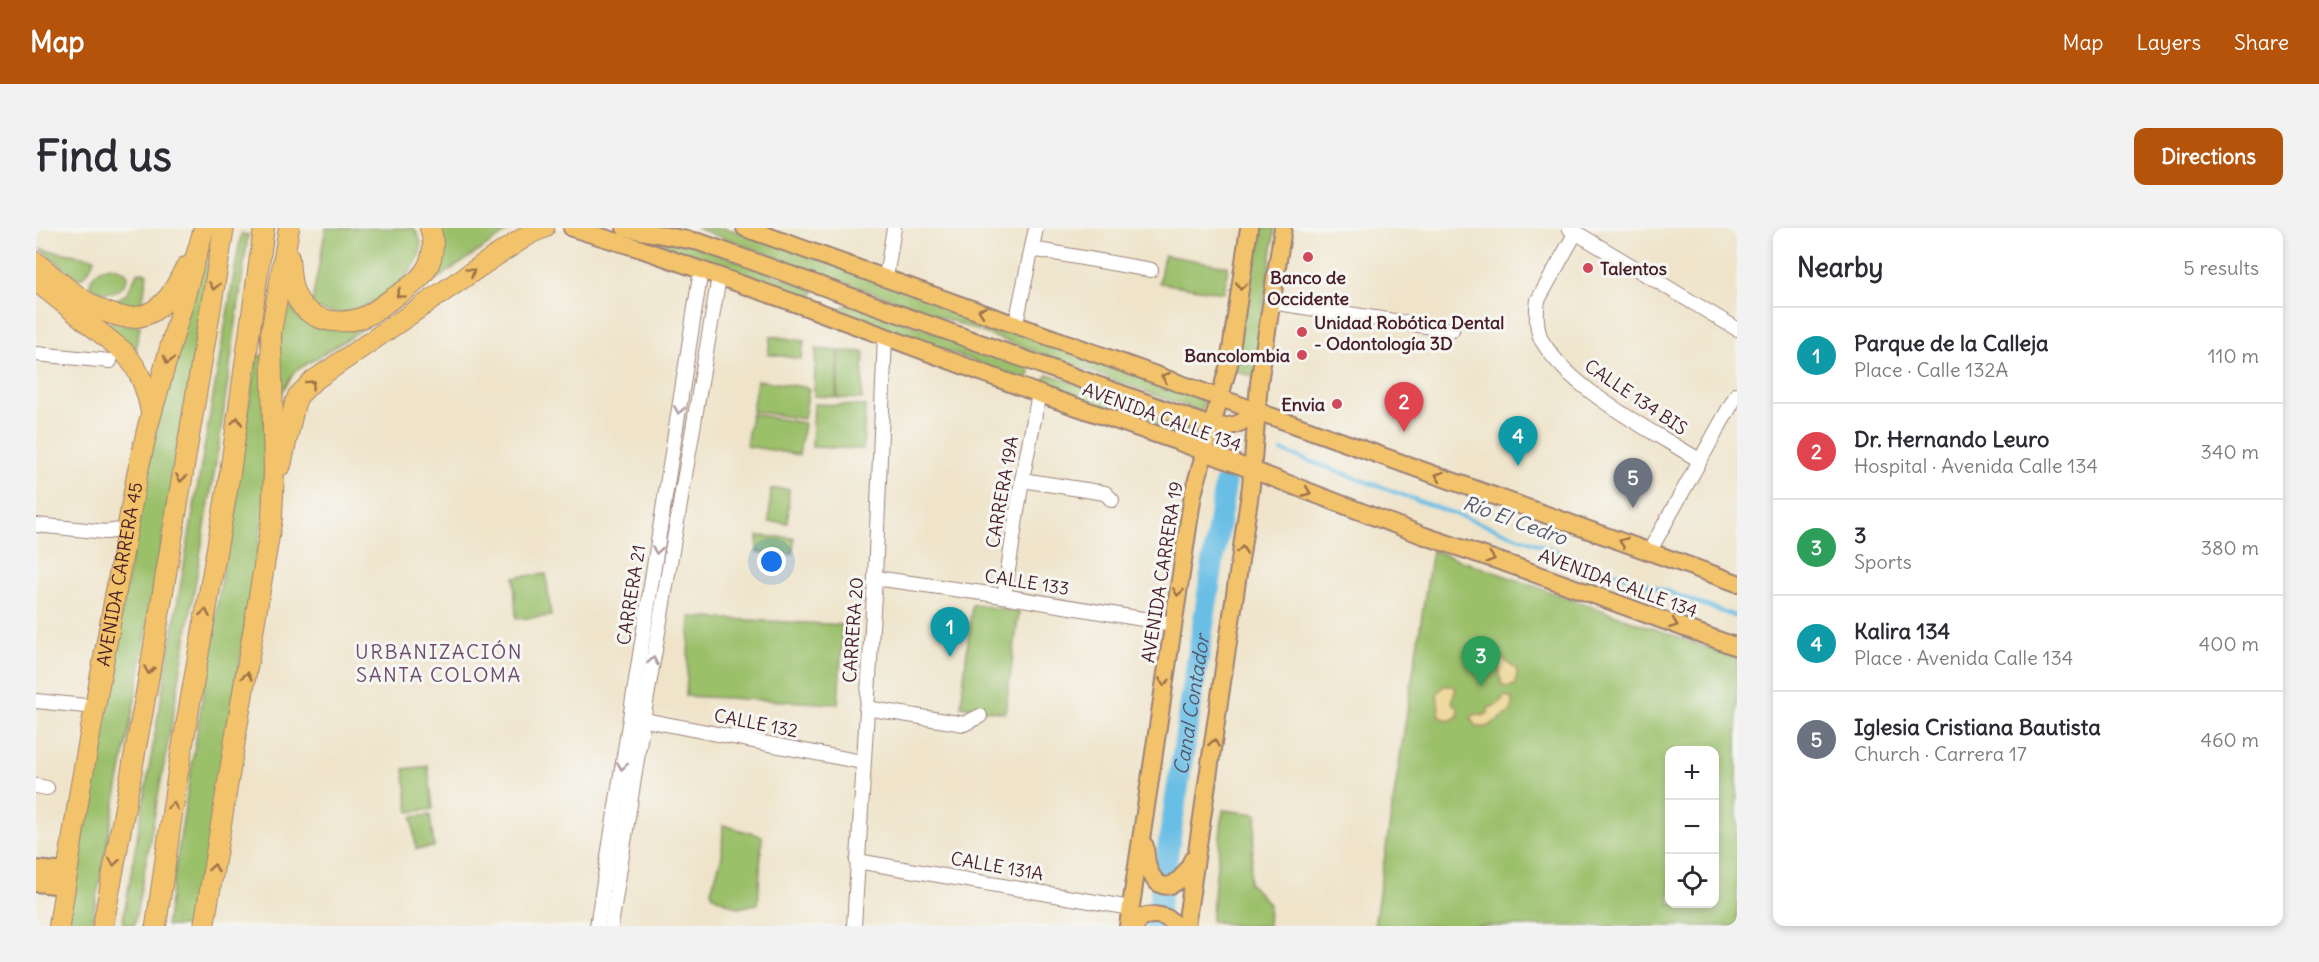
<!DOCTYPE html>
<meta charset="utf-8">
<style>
body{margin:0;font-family:Delius,sans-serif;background:#f2f2f3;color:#2b2b33}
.controls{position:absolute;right:18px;bottom:18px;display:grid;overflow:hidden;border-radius:12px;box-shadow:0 3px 9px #0003}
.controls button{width:54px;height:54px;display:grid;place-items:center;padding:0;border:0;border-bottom:2px solid #e1e1e2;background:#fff;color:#2b2b33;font:30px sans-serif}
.you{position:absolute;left:736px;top:334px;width:21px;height:21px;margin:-15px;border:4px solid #fff;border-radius:50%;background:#1a73e8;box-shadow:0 0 0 9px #1a73e833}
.badge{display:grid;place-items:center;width:39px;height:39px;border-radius:50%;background:#b45309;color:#fff;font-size:20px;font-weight:700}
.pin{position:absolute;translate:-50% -50px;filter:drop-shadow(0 2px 3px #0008)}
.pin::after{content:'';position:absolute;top:32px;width:21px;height:18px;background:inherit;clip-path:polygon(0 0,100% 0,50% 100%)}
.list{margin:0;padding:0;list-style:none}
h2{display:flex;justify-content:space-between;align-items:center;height:78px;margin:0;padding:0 24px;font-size:26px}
h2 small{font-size:20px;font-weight:400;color:#7c7c81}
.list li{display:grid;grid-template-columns:39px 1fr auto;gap:18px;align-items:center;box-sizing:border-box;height:96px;padding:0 24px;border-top:2px solid #e1e1e2}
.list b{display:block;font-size:22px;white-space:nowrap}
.list p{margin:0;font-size:20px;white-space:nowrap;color:#7c7c81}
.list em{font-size:20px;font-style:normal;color:#7c7c81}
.icon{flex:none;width:33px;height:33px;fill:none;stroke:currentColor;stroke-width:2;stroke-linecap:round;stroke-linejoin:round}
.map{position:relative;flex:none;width:1701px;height:698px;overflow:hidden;border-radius:12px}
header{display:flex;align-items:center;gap:36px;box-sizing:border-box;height:84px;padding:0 30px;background:#b45309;color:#fff}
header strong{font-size:28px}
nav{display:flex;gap:33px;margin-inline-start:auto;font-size:21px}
.intro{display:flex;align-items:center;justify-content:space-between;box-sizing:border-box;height:144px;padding:0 36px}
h1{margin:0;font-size:42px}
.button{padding:15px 27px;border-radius:12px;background:#b45309;color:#fff;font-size:21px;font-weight:700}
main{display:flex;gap:36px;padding:0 36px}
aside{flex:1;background:#fff;border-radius:12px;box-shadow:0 3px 9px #0003}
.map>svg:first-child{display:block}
</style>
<header>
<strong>Map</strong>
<nav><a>Map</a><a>Layers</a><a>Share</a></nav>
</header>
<div class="intro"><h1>Find us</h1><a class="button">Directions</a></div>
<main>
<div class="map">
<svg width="1701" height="698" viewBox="0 0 1701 698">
<rect width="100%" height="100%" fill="#f6f6f2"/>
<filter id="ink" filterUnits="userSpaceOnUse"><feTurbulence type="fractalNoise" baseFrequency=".0167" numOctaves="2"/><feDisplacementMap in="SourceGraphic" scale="12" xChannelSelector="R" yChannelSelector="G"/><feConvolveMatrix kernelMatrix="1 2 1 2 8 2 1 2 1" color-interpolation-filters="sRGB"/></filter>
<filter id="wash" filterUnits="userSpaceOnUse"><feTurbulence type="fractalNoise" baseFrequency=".008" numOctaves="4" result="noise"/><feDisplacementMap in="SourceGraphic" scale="24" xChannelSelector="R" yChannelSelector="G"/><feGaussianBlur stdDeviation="1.35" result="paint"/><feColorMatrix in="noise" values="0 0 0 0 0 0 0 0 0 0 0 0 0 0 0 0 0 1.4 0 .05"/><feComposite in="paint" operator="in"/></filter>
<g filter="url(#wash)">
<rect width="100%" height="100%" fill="#efe4ca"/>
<g fill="#9bc06b" stroke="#72704b" stroke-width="1.5" fill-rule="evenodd">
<path d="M 174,0 L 180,0 L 99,472 L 55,698 L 29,698 L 119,197 Z"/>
<path d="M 290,0 L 377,0 C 408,31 339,79 312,84 C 299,87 288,83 275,79 Z"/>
<path d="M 399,0 L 477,0 L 316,108 L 259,143 L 243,169 L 242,126 L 250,71 L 262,89 L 281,100 L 304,100 L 397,46 C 407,32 407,16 399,0 Z"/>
<path d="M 660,0 L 687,0 L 717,7 L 1170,168 L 1165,184 Z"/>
<path d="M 1220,0 L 1239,0 L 1218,149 L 1199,143 Z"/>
<path d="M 579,1 L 660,17 L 779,62 L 774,72 L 579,3 Z"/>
<path d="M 205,6 L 212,7 L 184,210 L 136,493 L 98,698 L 86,698 Z"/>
<path d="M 4,21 L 59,30 L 51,45 L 43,51 Z"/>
<path d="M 1128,27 L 1192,38 L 1188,65 L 1123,55 Z"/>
<path d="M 73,38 L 87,42 L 91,46 C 91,66 67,69 54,58 C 54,46 63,42 73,38 Z"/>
<path d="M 107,44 L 111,46 L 106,77 L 93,79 L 80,77 L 78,73 L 91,66 L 101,45 Z"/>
<path d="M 817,75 L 993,138 L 994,146 L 989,152 L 803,83 L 809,77 Z"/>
<path d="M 74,94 L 104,98 L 99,127 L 71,103 Z"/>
<path d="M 735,108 L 768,113 L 765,131 L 732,126 Z"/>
<path d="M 780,121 L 802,123 L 800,169 L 778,168 Z"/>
<path d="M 804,123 L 828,124 L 826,171 L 801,170 Z"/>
<path d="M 221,127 L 229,128 L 230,232 L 228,284 L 161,698 L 130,698 Z"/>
<path d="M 1013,146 L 1163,200 L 1160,212 L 1013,160 L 1005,155 Z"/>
<path d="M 721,152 L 773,160 L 768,191 L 716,183 Z"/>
<path d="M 778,176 L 829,178 L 827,221 L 776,219 Z"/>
<path d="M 715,186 L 768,195 L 763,227 L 710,218 Z"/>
<path d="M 735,261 L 753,261 L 752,295 L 733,294 Z"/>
<path d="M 722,308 L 758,310 L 757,326 L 721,324 Z"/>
<path d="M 1396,322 L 1701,430 L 1701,698 L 1338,698 ZM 1634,522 L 1678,522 L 1678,676 L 1634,676 Z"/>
<path d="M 510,346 L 515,388 L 480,391 L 478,349 Z"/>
<path d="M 936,376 L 983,384 L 969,485 L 925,478 Z"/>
<path d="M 654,389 L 807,397 L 802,476 L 650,468 Z"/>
<path d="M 392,538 L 397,581 L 373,584 L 368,541 Z"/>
<path d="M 1187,582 L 1221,586 L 1213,655 L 1233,676 L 1232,698 L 1204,698 L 1175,693 Z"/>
<path d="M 394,587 L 398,619 L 380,621 L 376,589 Z"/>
<path d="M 687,597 L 726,608 L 722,676 L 702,680 L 677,668 L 675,663 L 686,628 Z"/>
</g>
<g fill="#eeda9e" stroke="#9c7c64" stroke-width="1.5">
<path d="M 1461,429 L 1466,430 L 1481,442 L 1480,457 L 1471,459 L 1466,457 Z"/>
<path d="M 1408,458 L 1418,458 L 1420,461 L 1416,471 L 1417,476 L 1422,479 L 1422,488 L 1414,493 L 1404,489 L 1401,466 Z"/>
<path d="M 1469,468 L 1476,470 L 1476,481 L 1473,485 L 1451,499 L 1440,499 L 1435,491 L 1436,488 L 1442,486 L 1447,488 L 1452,485 L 1452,480 L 1461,477 Z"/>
</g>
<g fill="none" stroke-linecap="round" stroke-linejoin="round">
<path stroke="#69bee5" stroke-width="4" d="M 1246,223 L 1701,389"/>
<path stroke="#69bee5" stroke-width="22" id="s1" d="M 1120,698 L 1189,257"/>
</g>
</g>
<g filter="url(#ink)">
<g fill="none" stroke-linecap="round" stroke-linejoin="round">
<g stroke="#9c827a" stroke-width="16">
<g id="minor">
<path d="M 1534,1 L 1701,101"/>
<path d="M 1540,4 L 1502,72 C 1500,84 1500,102 1506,113 C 1536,163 1613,201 1663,232"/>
<path d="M 996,21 L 1115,42"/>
<path d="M 850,49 L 858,0"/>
<path d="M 1235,74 L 1416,102"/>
<path d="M 980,95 L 1000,0"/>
<path d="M 0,126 L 74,133"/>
<path d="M 986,252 L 1069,265 L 1076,272"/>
<path d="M 0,297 L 70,304 L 92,301"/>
<path d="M 1613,324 L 1701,166"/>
<path d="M 839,350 L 961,367 L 1137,396"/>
<path d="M 968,368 L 986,252 L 1003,166"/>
<path d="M 0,473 L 59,479"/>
<path d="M 830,480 L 928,496 L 944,488"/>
<path d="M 601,485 L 608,491 L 614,493 L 826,534"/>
<path d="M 0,558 L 11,560"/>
<path d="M 821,633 L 1095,680"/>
<path d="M 561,698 L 665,42"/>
<path d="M 575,698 L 608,486 L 683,49"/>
<path d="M 818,698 L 839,350 L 849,108"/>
</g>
</g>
<g stroke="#9c827a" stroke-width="20">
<g id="major">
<path d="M 536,0 L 605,21 L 770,79 L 1009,168 L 1143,214 L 1386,307 L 1478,338 L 1701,419"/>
<path d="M 589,0 L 663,14 L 1175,198 C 1195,200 1207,197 1220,182"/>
<path d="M 709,0 L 1701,355"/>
<path d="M 1109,618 C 1110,627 1110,638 1115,646 C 1129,672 1150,649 1156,632"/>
<path d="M 0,641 L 31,644"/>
<path d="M 0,655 L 29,658"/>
<path d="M 1092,698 L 1157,266 L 1193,136 L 1213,0"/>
<path d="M 1099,698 L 1106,689 C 1120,685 1131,687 1141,698"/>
<path d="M 1150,698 L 1215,258 L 1223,155 L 1247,0"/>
</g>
</g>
<g stroke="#9c827a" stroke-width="22">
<g id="highway">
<path d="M 715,0 L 717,1"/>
<path d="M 253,30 C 254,42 254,55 259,66 C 271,94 304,99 330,88 C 339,84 348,76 357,70 C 371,61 386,52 393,36 C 398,25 398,11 394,0"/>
<path d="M 0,34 C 34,63 91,118 131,71 C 139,62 144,49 150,39"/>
<path d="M 0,53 L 87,123 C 104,142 110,159 115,184"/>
<path d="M 245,237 L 259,175 L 262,168 L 277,153 L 455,31 L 497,4 L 508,0"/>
<path id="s2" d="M 23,698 L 44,562 L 101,247 L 112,198 L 168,0"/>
<path d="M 67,698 L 109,471 L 188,0"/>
<path d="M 120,698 L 142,544 L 194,245 L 228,0"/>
<path d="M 168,698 L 236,290 L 238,244 L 235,105 L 253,0"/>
</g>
</g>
<use href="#minor" stroke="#fff" stroke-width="14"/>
<use href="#major" stroke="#f2c36a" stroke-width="16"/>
<use href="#highway" stroke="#f2c36a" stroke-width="20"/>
</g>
<defs><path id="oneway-chevron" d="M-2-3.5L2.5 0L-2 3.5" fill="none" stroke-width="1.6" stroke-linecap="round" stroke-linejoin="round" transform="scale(1.5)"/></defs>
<g stroke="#9e714a">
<use href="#oneway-chevron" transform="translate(435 44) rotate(-34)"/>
<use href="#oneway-chevron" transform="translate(178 58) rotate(99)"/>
<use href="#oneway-chevron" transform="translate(1205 58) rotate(98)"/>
<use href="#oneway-chevron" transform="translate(364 66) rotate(146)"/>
<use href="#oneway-chevron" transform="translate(946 83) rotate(-160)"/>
<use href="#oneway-chevron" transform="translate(132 132) rotate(106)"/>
<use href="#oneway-chevron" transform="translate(1129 149) rotate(-160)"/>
<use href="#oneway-chevron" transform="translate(275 156) rotate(-42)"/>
<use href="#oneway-chevron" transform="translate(201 193) rotate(-82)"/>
<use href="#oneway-chevron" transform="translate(1403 248) rotate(-160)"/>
<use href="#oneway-chevron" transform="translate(145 250) rotate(99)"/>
<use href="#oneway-chevron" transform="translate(1271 264) rotate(21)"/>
<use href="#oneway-chevron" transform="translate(1587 314) rotate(-160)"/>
<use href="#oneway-chevron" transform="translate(1206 322) rotate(-82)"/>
<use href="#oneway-chevron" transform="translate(1455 330) rotate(18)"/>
<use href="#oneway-chevron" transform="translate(1142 364) rotate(99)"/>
<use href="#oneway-chevron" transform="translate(169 385) rotate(-80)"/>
<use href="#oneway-chevron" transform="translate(1638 396) rotate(20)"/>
<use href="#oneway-chevron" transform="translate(113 442) rotate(99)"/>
<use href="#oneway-chevron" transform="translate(211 448) rotate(-81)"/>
<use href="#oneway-chevron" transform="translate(1128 454) rotate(98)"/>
<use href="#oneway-chevron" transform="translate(1178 515) rotate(-81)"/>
<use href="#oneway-chevron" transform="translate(137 578) rotate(-82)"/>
<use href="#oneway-chevron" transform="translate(78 634) rotate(100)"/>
<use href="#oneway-chevron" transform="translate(178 640) rotate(-80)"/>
</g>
<g stroke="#ae9aa0">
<use href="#oneway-chevron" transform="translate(643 182) rotate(99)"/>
<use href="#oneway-chevron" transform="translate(621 322) rotate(99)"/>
<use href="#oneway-chevron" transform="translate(617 433) rotate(-80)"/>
<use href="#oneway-chevron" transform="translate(586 538) rotate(99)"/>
</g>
</g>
<g fill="#d1495b" stroke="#f6f6f2" stroke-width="2">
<circle cx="1272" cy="29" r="6"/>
<circle cx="1552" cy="40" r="6"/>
<circle cx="1266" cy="104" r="6"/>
<circle cx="1266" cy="127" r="6"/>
<circle cx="1301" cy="176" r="6"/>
</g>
<g text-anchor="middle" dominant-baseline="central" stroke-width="6" stroke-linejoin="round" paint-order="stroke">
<g font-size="18" font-weight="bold" fill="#4a1f2b" stroke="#f6f6f2" text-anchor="start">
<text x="1564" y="40">Talentos</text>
<text x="1272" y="49" text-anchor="middle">Banco de<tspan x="1272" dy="21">Occidente</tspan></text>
<text x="1278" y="94">Unidad Robótica Dental<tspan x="1278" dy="21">- Odontología 3D</tspan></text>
<text x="1254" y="127" text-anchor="end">Bancolombia</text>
<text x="1289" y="176" text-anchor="end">Envia</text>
</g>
<g font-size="18" fill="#4a1f2b" stroke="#f6f6f2">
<text transform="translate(1600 169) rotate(34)">CALLE 134 BIS</text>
<text transform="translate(1126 189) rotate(20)">AVENIDA CALLE 134</text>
<text transform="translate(966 264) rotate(-80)">CARRERA 19A</text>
<text transform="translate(1126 344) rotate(-81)">AVENIDA CARRERA 19</text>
<text stroke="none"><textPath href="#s2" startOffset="357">AVENIDA CARRERA 45</textPath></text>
<text transform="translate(991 354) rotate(9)">CALLE 133</text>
<text transform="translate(1582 355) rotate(20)">AVENIDA CALLE 134</text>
<text transform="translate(595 367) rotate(-81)">CARRERA 21</text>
<text transform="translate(817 402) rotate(-86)">CARRERA 20</text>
<text transform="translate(720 495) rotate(11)">CALLE 132</text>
<text transform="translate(961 638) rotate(10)">CALLE 131A</text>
</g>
<g font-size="20" font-style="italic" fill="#55576c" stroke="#f6f6f2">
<text transform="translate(1479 292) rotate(20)">Río El Cedro</text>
<text stroke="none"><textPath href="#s1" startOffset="224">Canal Contador</textPath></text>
</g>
<g font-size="20" letter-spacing="1.5" fill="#6e4d6e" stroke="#f6f6f2">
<text x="403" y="423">URBANIZACIÓN<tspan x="403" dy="23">SANTA COLOMA</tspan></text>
</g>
</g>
</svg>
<div class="controls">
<button>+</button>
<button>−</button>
<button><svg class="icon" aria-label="locate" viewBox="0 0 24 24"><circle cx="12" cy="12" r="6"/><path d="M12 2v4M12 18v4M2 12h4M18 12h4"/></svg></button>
</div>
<div class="you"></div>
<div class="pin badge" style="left:914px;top:429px;background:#0f9aa8">1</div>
<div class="pin badge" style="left:1368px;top:204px;background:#e0444e">2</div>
<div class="pin badge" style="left:1445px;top:458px;background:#2e9e5b">3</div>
<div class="pin badge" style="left:1482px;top:238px;background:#0f9aa8">4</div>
<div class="pin badge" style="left:1597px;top:280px;background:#6b7280">5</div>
</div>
<aside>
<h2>Nearby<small>5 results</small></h2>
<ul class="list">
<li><span class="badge" style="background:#0f9aa8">1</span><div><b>Parque de la Calleja</b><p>Place · Calle 132A</p></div><em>110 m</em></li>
<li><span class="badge" style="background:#e0444e">2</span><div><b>Dr. Hernando Leuro</b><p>Hospital · Avenida Calle 134</p></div><em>340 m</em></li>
<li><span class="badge" style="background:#2e9e5b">3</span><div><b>3</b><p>Sports</p></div><em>380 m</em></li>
<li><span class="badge" style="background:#0f9aa8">4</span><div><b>Kalira 134</b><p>Place · Avenida Calle 134</p></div><em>400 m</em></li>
<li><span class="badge" style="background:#6b7280">5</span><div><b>Iglesia Cristiana Bautista</b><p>Church · Carrera 17</p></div><em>460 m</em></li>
</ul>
</aside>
</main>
